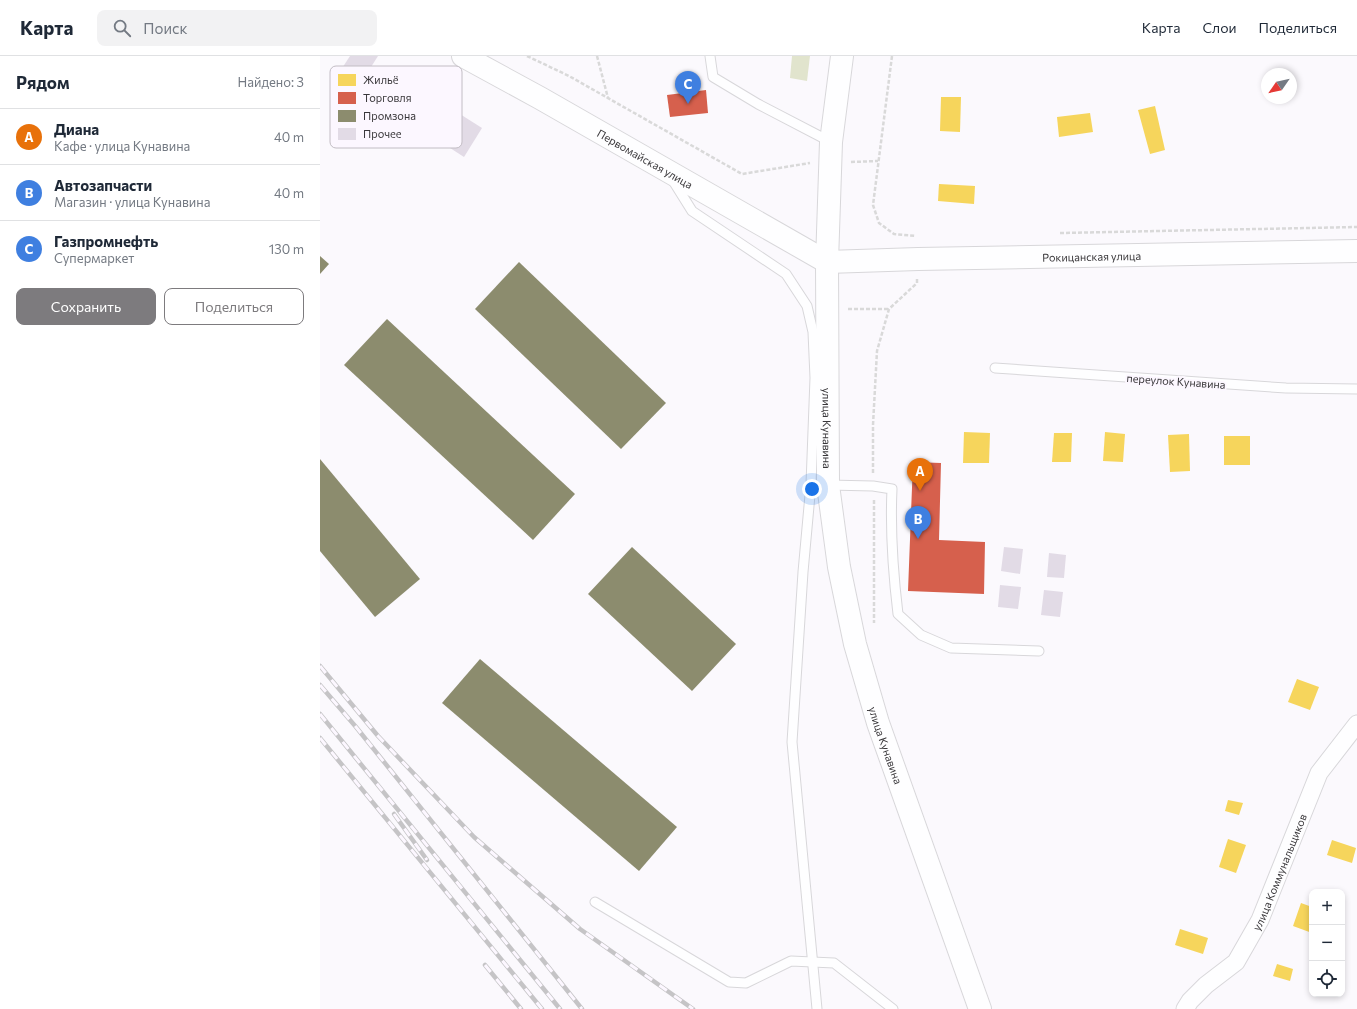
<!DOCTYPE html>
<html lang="ru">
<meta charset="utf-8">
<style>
body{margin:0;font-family:Commissioner,sans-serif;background:#f2f2f3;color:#1f2937}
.controls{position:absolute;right:12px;bottom:12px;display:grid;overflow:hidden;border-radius:8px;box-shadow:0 2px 6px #0003}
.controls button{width:36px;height:36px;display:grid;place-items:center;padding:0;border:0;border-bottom:1px solid #e0e1e3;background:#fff;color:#1f2937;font:20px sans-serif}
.compass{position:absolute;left:941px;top:12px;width:36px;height:36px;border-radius:50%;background:#fff;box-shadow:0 2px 6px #0003;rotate:236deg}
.you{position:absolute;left:492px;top:433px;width:14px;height:14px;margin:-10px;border:3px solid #fff;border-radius:50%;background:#1a73e8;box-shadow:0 0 0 6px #1a73e833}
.badge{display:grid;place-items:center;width:26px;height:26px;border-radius:50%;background:#7d7b7e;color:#fff;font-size:13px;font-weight:700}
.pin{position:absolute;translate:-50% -33px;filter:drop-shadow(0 1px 2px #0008)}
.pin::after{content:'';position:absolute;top:21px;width:14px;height:12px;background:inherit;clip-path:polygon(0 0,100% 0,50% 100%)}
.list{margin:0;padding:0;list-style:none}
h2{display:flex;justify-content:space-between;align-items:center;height:52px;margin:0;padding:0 16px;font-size:17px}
h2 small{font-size:13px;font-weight:400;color:#747a83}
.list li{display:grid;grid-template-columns:26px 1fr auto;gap:12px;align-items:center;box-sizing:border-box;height:56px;padding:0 16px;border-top:1px solid #e0e1e3}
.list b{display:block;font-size:15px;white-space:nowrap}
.list p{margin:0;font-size:13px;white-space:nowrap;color:#747a83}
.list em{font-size:13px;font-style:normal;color:#747a83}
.actions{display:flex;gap:8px;padding:12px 16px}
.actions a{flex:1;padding:9px 0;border:1px solid #7d7b7e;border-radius:8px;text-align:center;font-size:14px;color:#7d7b7e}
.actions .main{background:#7d7b7e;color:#fff}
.icon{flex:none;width:22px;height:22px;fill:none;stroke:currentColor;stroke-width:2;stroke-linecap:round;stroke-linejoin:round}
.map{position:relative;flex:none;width:1037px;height:953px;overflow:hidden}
header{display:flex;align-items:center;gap:24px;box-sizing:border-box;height:56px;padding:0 20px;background:#fff;border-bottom:1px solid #e0e1e3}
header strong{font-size:19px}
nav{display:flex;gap:22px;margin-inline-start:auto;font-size:14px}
.search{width:280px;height:36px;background:#f2f2f3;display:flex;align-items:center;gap:10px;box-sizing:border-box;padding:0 14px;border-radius:8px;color:#747a83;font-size:15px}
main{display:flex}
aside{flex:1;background:#fff}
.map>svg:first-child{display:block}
</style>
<header>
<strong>Карта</strong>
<div class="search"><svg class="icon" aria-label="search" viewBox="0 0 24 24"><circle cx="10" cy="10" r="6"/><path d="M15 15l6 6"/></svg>Поиск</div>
<nav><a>Карта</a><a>Слои</a><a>Поделиться</a></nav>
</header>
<main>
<aside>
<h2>Рядом<small>Найдено: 3</small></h2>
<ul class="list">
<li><span class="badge" style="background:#e8710a">A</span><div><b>Диана</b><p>Кафе · улица Кунавина</p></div><em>40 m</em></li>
<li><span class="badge" style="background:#3f7fe0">B</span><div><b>Автозапчасти</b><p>Магазин · улица Кунавина</p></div><em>40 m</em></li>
<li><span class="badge" style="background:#3f7fe0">C</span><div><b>Газпромнефть</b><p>Супермаркет</p></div><em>130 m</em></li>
</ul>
<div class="actions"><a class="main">Сохранить</a><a>Поделиться</a></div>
</aside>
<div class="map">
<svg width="1037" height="953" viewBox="0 0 1037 953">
<rect width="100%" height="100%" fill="#fbf9fd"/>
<path fill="#e1e4cd" d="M 472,0 L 490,0 L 487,25 L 470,22 Z"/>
<g fill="#f6d55c">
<path d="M 621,41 L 641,41 L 640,76 L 620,75 Z"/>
<path d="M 835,50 L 845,94 L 830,98 L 818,54 Z"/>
<path d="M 770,57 L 773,76 L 739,81 L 737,61 Z"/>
<path d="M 619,128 L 655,130 L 654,148 L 618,145 Z"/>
<path d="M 644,376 L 670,377 L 669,407 L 643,407 Z"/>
<path d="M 785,376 L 805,378 L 803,406 L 783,405 Z"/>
<path d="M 734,377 L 752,377 L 751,406 L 732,406 Z"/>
<path d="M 869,378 L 870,415 L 850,416 L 848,379 Z"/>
<rect x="904" y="380" width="26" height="29"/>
<path d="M 977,623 L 999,631 L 990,654 L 968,646 Z"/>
<path d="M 908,744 L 923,747 L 919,759 L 905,755 Z"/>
<path d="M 908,783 L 926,789 L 916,817 L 899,811 Z"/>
<path d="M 1012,784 L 1036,792 L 1032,807 L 1007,799 Z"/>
<path d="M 981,847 L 992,851 L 992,877 L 973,870 Z"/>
<path d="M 860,873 L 888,882 L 883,898 L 855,889 Z"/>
<path d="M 957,908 L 973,913 L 970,925 L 953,920 Z"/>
</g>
<g fill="#d6604d">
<path d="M 386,34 L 388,57 L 350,61 L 347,39 Z"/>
<path d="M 593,406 L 621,407 L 619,484 L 665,486 L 664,538 L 588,535 Z"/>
</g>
<g fill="#8c8c6e">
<path d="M 0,200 L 9,208 L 0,218 Z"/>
<path d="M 199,206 L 346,347 L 301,393 L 155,253 Z"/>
<path d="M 67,263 L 255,438 L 213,484 L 24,309 Z"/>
<path d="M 0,403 L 100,523 L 55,561 L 0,495 Z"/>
<path d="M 312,491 L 416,588 L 372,635 L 268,538 Z"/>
<path d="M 160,603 L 357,771 L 319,815 L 122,647 Z"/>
</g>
<g fill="#e2dbe6">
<path d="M 30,0 L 58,0 L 37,33 L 17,20 Z"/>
<path d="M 83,22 L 162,72 L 144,101 L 65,50 Z"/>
<path d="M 684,491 L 703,493 L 700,518 L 681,515 Z"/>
<path d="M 729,497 L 746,499 L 744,522 L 727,521 Z"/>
<path d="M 680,529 L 701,531 L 698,553 L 678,551 Z"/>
<path d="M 724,534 L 743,536 L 740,561 L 721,559 Z"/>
</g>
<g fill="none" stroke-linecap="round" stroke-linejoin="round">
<g stroke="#d8d7da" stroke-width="11">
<g id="lane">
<path d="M 390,0 L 393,21 L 438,48 L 511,86"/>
<path d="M 352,123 L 372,155 L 466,218 L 487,250 L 493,276 L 495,322 L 491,428 L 483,516 L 472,686 L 497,953"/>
<path d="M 675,312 L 966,332 L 1037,333"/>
<path d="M 508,429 L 553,430 L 572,433 C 570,475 573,516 578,558 L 601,579 L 631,592 L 719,595"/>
<path d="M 275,846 L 409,926 L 426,927 L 471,905 L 514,907 L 573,953"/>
</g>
</g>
<g stroke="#d8d7da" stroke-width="19">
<g id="street">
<path id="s1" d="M 865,953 L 870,945 L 886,929 L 916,906 L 940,864 L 999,717 L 1037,668"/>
</g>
</g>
<g stroke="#d8d7da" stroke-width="24">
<g id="secondary">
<path id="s2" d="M 143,0 L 220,42 L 507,206 L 598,203 L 1037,195"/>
</g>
</g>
<g stroke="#d8d7da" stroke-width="24">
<g id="primary">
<path id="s3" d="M 522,0 L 511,86 L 507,206 L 508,429 L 519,511 L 535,588 L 558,667 L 660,953"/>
</g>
</g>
<g stroke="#d9d9d9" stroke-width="2.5" stroke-dasharray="4 2" stroke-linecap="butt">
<path d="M 207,0 L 249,20 L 422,118 L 490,107"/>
<path d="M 277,0 L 288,42"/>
<path d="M 572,0 L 553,149 L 559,167 L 574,178 L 596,180"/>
<path d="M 531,106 L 558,105"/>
<path d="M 740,177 L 1037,171"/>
<path d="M 528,253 L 569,253"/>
<path d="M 553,417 L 553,369 L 557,295 L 569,253 L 597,227 L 597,223"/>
<path d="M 554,444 L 554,567"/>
</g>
<use href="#lane" stroke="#fefeff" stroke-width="9"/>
<use href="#street" stroke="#fefeff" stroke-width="17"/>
<use href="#secondary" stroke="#fefeff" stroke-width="22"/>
<use href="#primary" stroke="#fefeff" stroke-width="22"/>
<g stroke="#c5c4c6" stroke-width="4.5">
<g id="rail">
<path d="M 0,610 L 58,680 L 154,781 L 260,873 L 373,953"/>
<path d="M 0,629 L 36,671 L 262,953"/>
<path d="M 0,658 L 240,953"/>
<path d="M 0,682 L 222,953"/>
<path d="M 74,758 L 107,804"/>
<path d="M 165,909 L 201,953"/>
</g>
</g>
<use href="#rail" stroke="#fcf7ff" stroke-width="3" stroke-dasharray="9" stroke-linecap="butt"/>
</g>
<g text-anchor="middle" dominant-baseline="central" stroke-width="4" stroke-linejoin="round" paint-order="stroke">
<g font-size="11" fill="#39373a" stroke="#fcf7ff">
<text stroke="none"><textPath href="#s2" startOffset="209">Первомайская улица</textPath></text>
<text stroke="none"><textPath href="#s2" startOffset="683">Рокицанская улица</textPath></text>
<text transform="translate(856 325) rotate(4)">переулок Кунавина</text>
<text stroke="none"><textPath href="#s3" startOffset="373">улица Кунавина</textPath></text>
<text stroke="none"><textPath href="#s3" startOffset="697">улица Кунавина</textPath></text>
<text stroke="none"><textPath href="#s1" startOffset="170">улица Коммунальщиков</textPath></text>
</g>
</g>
<rect x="10" y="10" width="132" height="82" rx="6" fill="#fcf7ff" stroke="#c2bdc4" stroke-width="1"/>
<rect x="18" y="18" width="18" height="12" fill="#f6d55c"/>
<rect x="18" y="36" width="18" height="12" fill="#d6604d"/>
<rect x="18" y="54" width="18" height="12" fill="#8c8c6e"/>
<rect x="18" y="72" width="18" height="12" fill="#e2dbe6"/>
<g font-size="11" fill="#39373a">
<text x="43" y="28">Жильё</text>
<text x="43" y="46">Торговля</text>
<text x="43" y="64">Промзона</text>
<text x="43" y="82">Прочее</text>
</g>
</svg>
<div class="controls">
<button>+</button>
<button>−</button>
<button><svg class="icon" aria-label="locate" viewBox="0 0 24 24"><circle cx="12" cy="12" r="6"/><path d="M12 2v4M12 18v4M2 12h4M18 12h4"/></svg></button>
</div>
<svg class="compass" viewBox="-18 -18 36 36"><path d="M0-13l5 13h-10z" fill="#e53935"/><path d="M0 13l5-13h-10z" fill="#747a83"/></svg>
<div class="you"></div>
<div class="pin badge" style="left:600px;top:435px;background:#e8710a">A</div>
<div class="pin badge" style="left:598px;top:483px;background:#3f7fe0">B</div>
<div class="pin badge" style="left:368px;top:48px;background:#3f7fe0">C</div>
</div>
</main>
